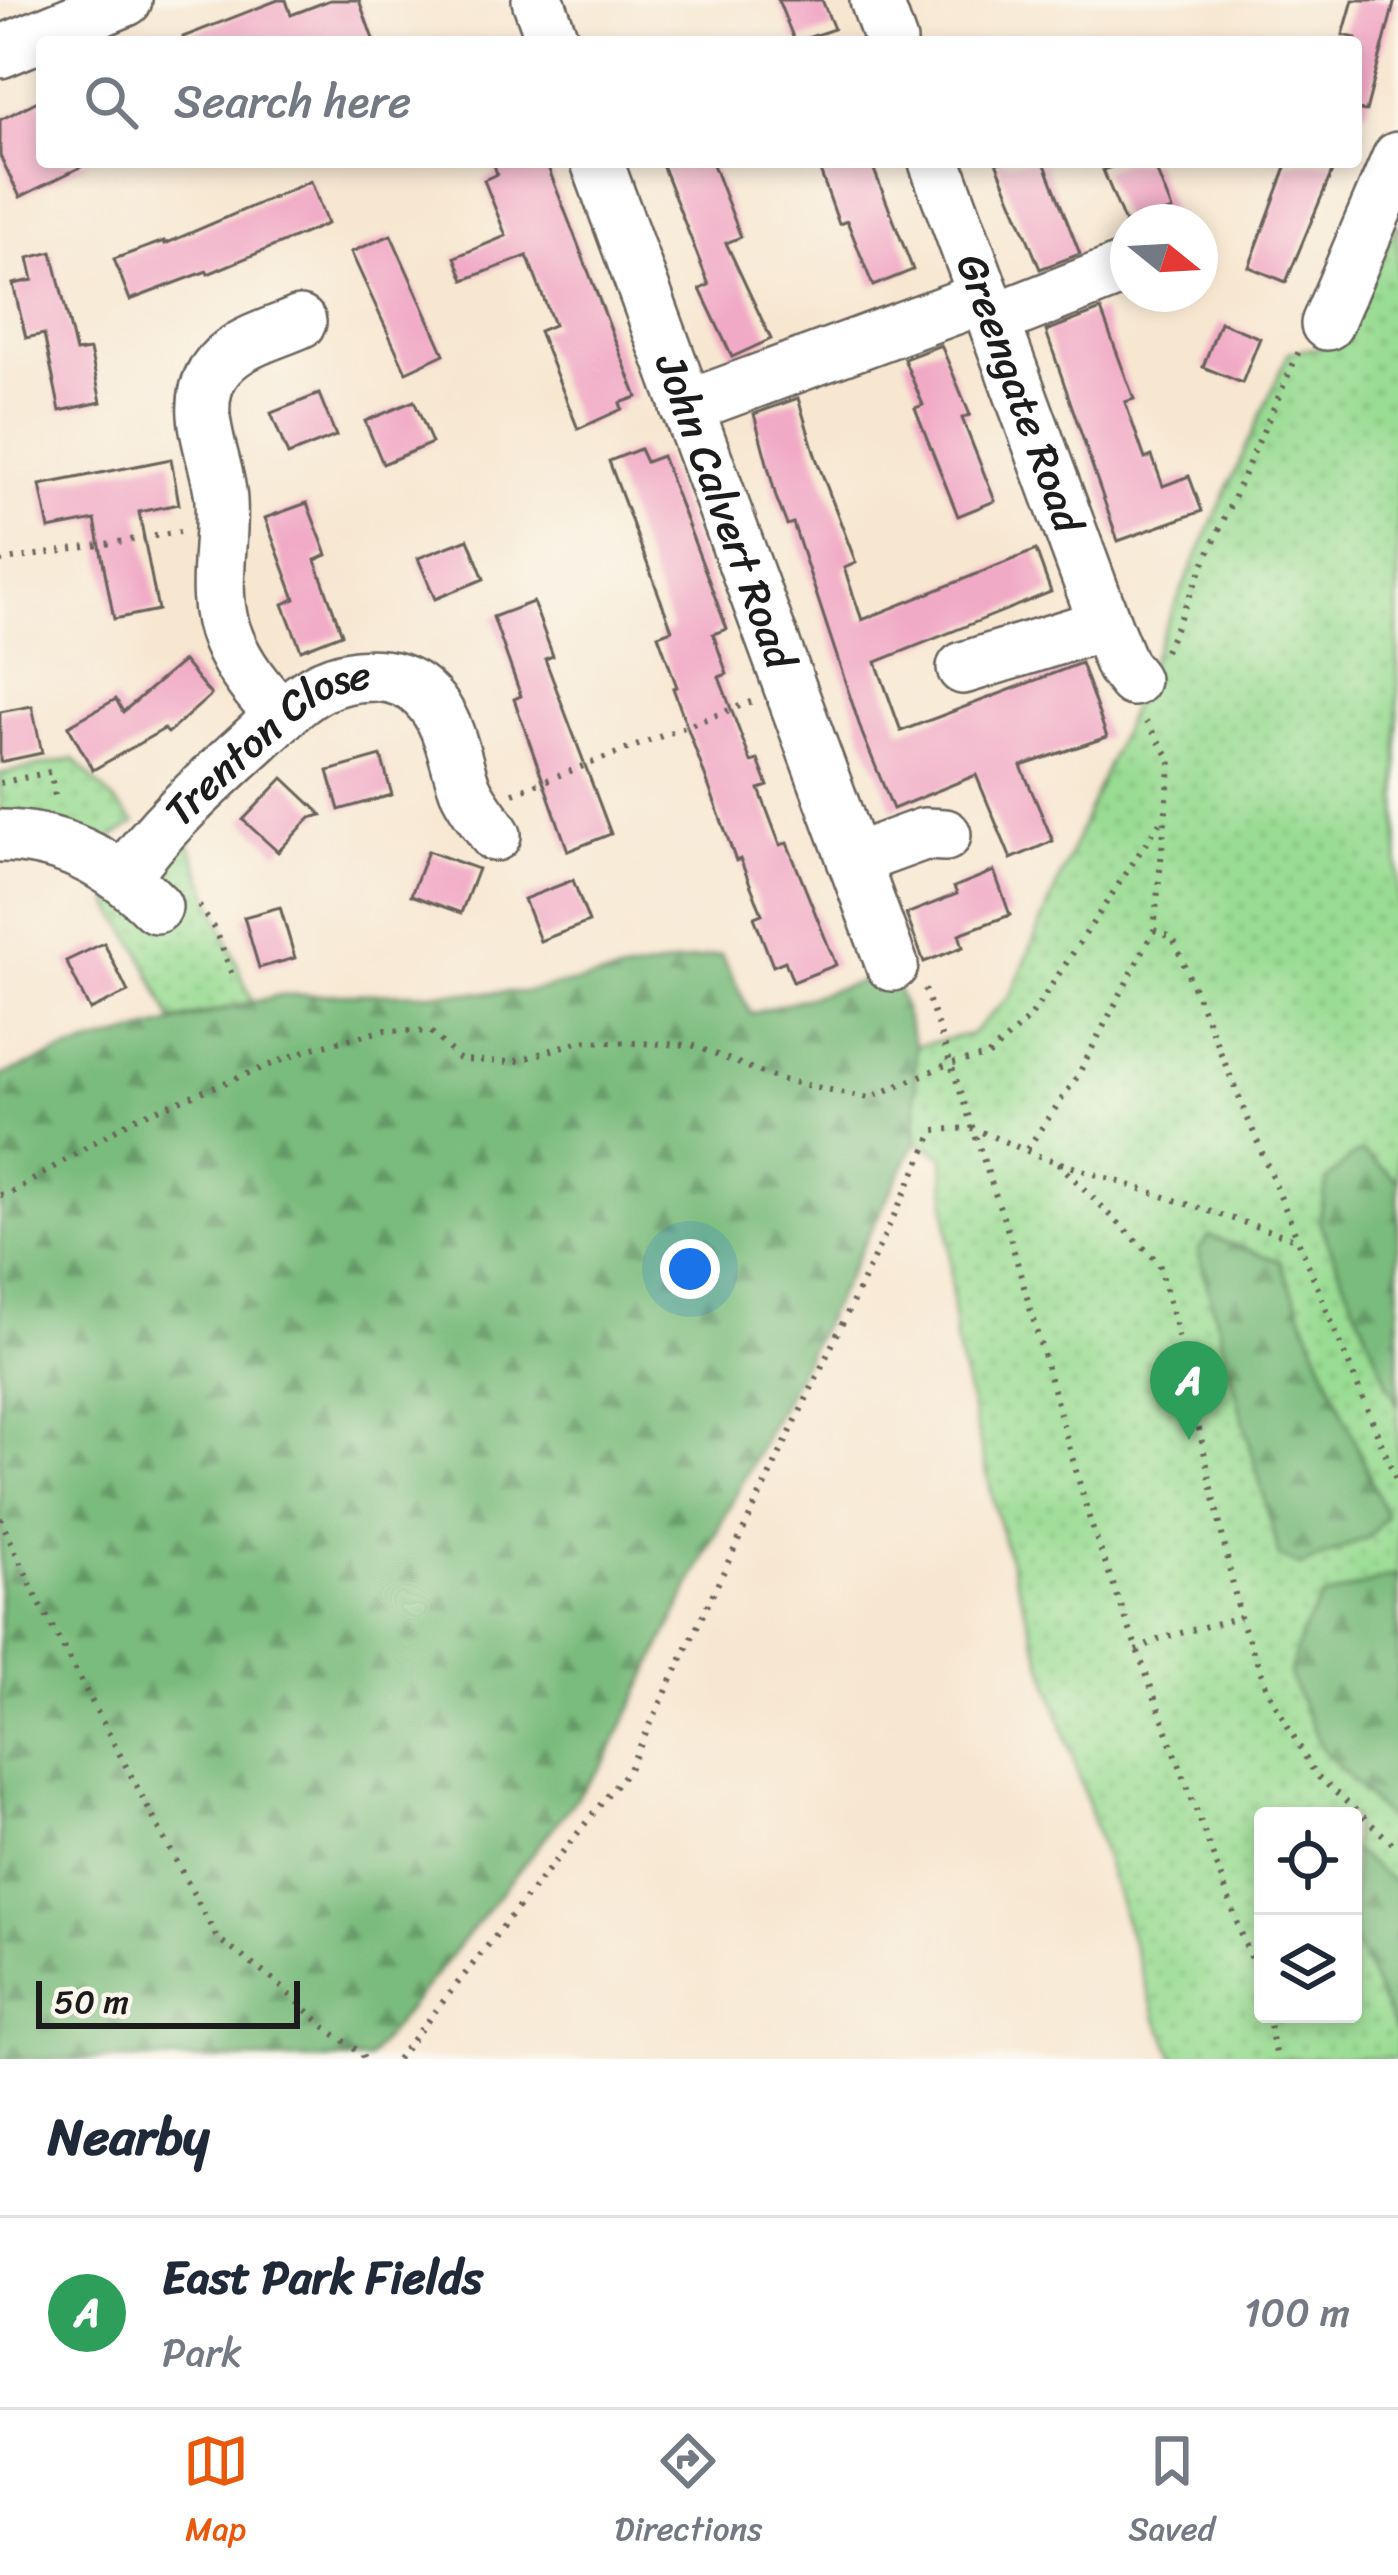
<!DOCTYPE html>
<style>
body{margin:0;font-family:Sriracha,sans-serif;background:#f2f2f3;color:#1f2937}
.controls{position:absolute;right:36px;bottom:36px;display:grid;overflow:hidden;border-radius:12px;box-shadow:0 6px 18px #0003}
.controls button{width:108px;height:108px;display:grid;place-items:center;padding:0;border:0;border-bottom:3px solid #e0e1e3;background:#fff;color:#1f2937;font:60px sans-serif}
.compass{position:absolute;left:1110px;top:204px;width:108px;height:108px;border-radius:50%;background:#fff;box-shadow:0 6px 18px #0003;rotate:108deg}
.scale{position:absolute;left:36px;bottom:30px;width:264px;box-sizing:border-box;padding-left:12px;border:6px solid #1c1c1c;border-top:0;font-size:33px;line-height:42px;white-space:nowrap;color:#1c1c1c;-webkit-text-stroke:9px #fbf7ec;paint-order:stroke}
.you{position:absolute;left:690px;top:1269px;width:42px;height:42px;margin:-30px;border:9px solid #fff;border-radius:50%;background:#1a73e8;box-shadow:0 0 0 18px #1a73e833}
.badge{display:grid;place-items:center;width:78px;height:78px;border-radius:50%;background:#ea580c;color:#fff;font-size:39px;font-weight:700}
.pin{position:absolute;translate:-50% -99px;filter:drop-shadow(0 3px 6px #0008)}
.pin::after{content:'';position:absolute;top:63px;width:42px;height:36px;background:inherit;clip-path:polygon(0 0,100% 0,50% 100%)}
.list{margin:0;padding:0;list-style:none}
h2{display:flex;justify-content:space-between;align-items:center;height:156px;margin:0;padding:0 48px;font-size:51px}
h2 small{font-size:39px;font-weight:400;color:#747a83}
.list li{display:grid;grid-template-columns:78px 1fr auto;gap:36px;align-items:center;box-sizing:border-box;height:192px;padding:0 48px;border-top:3px solid #e0e1e3}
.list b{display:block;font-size:45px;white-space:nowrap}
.list p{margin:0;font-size:39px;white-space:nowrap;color:#747a83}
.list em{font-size:39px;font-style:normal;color:#747a83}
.icon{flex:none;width:66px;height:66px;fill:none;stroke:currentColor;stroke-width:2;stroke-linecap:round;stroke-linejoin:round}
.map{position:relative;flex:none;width:1398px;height:2059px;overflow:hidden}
.search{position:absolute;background:#fff;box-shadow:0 6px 18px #0003;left:36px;right:36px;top:36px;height:132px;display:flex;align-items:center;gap:30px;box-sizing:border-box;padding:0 42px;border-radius:12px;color:#747a83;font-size:45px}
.sheet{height:348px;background:#fff}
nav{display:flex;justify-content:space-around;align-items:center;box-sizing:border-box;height:168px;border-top:3px solid #e0e1e3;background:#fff;font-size:33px;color:#747a83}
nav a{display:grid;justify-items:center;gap:6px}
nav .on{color:#ea580c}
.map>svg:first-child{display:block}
</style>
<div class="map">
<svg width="1398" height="2059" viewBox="0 0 1398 2059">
<defs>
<pattern id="grass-dots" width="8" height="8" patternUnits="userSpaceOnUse" patternTransform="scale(3)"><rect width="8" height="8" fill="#99dc93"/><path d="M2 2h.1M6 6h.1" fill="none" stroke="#83bc7e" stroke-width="1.8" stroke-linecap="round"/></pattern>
<pattern id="forest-firs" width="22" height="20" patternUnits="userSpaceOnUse" patternTransform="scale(3)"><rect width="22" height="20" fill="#7abc7d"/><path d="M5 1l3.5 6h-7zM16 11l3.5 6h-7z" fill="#639866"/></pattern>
</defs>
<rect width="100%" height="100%" fill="#fbf7ec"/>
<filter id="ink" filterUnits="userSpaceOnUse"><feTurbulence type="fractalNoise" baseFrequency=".00833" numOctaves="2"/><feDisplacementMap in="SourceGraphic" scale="24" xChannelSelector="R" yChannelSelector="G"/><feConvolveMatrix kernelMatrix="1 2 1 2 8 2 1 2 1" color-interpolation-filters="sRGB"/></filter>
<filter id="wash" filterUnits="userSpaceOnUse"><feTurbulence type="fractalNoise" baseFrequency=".004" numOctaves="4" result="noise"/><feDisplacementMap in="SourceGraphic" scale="48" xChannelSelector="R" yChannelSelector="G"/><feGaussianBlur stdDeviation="2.7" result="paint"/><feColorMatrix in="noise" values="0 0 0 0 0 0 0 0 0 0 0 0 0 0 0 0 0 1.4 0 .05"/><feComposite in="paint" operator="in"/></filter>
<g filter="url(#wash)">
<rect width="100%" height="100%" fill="#f7e7d1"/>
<g fill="url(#grass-dots)" stroke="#5a7c58" stroke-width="3" fill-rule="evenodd">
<path d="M 1398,222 L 1398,2059 L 1176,2059 L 1156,2017 L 1003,1540 L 955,1339 L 943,1156 L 916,1142 L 915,1046 L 971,1034 L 1011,995 L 1167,623 L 1289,352 L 1342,344 ZM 1263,1816 L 1353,1816 L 1353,2014 L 1263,2014 Z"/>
<path d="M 74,759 L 135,823 L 105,842 L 0,817 L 0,774 Z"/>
<path d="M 187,838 L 252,1002 L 172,1021 L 139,950 L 109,903 Z"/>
</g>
<g fill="url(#forest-firs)" stroke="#4b6c4c" stroke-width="3">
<path d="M 721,954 L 751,1014 L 893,972 L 915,1046 L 916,1142 L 709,1547 L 606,1761 L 368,2059 L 0,2059 L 0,1076 L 66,1051 L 280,995 L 526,992 Z"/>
<path d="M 1362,1152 L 1398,1181 L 1398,1407 L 1319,1221 L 1327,1180 L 1351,1157 Z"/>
<path d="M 1209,1236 L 1280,1261 L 1386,1516 L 1369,1537 L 1300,1566 L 1280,1557 L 1198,1251 Z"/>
<path d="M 1398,1574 L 1398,1829 L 1322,1749 L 1289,1675 L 1301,1634 L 1322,1598 Z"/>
<path d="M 1353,1850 L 1398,1886 L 1398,2036 L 1353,1938 Z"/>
</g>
<g id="blocks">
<g fill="#f1aac6">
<path d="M 278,0 L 286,0 L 291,15 L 330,0 L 359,0 L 374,42 L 184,42 L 183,37 Z"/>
<path d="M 778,0 L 822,0 L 834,29 L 795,42 Z"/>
<path d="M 1353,0 L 1395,0 L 1366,111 L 1356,110 L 1356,38 L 1343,35 Z"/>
<path d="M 42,99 L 42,162 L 91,162 L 20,197 L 0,156 L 0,120 Z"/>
<path d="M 493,162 L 546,162 L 637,397 L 620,403 L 622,409 L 578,429 L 539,331 L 554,325 L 527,256 L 464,280 L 455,257 L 506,236 L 484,180 L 497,174 Z"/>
<path d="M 661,162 L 712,162 L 741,237 L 726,243 L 771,339 L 732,357 L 700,289 L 709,285 Z"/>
<path d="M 817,162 L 871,162 L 913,270 L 873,286 L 847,221 L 839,224 Z"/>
<path d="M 996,162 L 1044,162 L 1080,254 L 1040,269 Z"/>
<path d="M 1124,162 L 1153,162 L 1172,210 L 1142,222 L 1128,222 L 1127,228 L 1103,170 Z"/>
<path d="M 1288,162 L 1336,162 L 1286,282 L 1249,267 Z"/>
<path d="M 311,181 L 327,224 L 208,274 L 207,271 L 130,300 L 114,259 L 164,241 L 165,244 Z"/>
<path d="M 391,235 L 444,354 L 406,372 L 351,252 Z"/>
<path d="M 52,252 L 76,352 L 90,350 L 101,402 L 60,411 L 44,334 L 26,338 L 13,284 L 33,280 L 28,258 Z"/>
<path d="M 1101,310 L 1134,399 L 1125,402 L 1145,459 L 1152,456 L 1163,486 L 1189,476 L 1202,511 L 1118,541 L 1046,331 Z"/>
<path d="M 1220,322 L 1260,338 L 1242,383 L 1203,367 Z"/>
<path d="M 941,345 L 970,415 L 962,418 L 995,501 L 958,516 L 915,408 L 923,405 L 904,359 Z"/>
<path d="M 319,394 L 336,436 L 288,455 L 271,413 Z"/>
<path d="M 798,398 L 816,458 L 856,563 L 844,568 L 862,620 L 1036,550 L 1051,592 L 876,662 L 901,731 L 1081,663 L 1107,737 L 1021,766 L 1053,841 L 1011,859 L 976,775 L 893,809 L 862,733 L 793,523 L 787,525 L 776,497 L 754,414 Z"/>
<path d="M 414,401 L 432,443 L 383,464 L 365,421 Z"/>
<path d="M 640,449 L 646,462 L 662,456 L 727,629 L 713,634 L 727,674 L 719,677 L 751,762 L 758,760 L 768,786 L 759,789 L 780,845 L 787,843 L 836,965 L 793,982 L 785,961 L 773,966 L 754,917 L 762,914 L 740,859 L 736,861 L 673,688 L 677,687 L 658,635 L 672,630 L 609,461 Z"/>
<path d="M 171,459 L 179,504 L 139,512 L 158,610 L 114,619 L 95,520 L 49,529 L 40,485 Z"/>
<path d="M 307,503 L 327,555 L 315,560 L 342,634 L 301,650 L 283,604 L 295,599 L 265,518 Z"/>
<path d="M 468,539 L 484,579 L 435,599 L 418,558 Z"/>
<path d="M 533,602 L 553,656 L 545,659 L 611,834 L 568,851 L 514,699 L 521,696 L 493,617 Z"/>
<path d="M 183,661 L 211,695 L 168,733 L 164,729 L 93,770 L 68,726 L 116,699 L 123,712 Z"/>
<path d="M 32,706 L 42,753 L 0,762 L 0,712 Z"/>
<path d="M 381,756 L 392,795 L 339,810 L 328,771 Z"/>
<path d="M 283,778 L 322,815 L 310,818 L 278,852 L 243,820 Z"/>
<path d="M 428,851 L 478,869 L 461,913 L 411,895 Z"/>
<path d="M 994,871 L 1010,915 L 959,934 L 963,947 L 924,962 L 906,914 L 957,894 L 954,887 Z"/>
<path d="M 573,880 L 589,922 L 540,941 L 524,899 Z"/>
<path d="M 280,907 L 295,958 L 259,968 L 244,917 Z"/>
<path d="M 104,943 L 128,992 L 90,1010 L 66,961 Z"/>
</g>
</g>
</g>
<g filter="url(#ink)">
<use href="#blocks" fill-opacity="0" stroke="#69635b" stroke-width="3"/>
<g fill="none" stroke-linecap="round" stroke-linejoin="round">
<g stroke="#69635b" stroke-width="56">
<g id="minor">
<path d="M 538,0 L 553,42"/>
<path d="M 876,0 L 891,42"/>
<path d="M 0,52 L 126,0"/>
<path id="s1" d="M 597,162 L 892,965"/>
<path id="s2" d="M 935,162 L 1105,624 L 1122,666 L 1133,680"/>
<path d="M 993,320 L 1128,267"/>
<path d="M 1327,324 L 1398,158"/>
<path d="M 686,407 L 985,297"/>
<path d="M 963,668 L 1105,624"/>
<path d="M 281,716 C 260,692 240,670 228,640 C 209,595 224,548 221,501 C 219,460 189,413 213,373 C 232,343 269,336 300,322"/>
<path d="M 0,836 C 61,836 113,864 156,907"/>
<path d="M 853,860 L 924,834 L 945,835"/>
<path id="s3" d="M 124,877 C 161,824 210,781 258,737 C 277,720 299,697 322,686 C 354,671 400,669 426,697 C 451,723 453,756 465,789 C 472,805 485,820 495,835"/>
</g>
</g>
<g stroke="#69635b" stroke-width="6" stroke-dasharray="3 9" stroke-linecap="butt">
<path d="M 0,561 L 180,532"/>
<path d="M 1165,651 L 1299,351"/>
<path d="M 0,783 L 50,772 L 56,800"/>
<path d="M 513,793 L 753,701"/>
<path d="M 199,906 L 217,933 L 233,978"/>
<path d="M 1154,930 L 1173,938 L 1297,1237"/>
<path d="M 925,989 L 1010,1237 L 1091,1524 L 1263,1992"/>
<path d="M 1027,1149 L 1077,1077 L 1154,930 L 1171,760 L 1146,722"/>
<path d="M 1058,1163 L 1159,1263 L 1183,1355 L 1240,1617 L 1268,1691 L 1315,1774 L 1398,1848"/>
<path d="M 0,1195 L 11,1193 L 133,1119 L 313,1048 L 385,1030 L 431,1032 L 460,1060 L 514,1062 L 580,1041 L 692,1045 L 778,1079 L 869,1098 L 948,1064 L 988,1056 L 1031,1016 L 1164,816"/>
<path d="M 0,1518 L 38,1600 L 217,1938 L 276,1982 L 331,2032 L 362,2053 L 364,2059"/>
<path d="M 1136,1651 L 1159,1639 L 1240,1617"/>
<path d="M 1268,2014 L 1276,2059"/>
<path d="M 397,2059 L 629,1769 L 935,1130 L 972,1128 L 1039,1156 L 1298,1240 L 1398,1484"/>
</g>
<use href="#minor" stroke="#fff" stroke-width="51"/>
</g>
</g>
<g text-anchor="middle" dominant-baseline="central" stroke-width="9" stroke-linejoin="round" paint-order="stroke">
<g font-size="42" fill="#1c1c1c" stroke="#fbf7ec">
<text stroke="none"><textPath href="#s2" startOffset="246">Greengate Road</textPath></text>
<text stroke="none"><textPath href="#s1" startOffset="372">John Calvert Road</textPath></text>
<text stroke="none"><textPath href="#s3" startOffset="201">Trenton Close</textPath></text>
</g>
</g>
</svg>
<div class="controls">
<button><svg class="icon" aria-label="locate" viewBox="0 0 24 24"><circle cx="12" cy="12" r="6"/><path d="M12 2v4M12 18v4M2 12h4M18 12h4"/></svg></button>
<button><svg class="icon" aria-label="layers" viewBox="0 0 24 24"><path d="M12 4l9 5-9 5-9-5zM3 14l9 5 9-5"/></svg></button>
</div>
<svg class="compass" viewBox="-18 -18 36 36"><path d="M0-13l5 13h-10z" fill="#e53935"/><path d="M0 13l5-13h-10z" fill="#747a83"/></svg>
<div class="scale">50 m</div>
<div class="you"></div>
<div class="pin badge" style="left:1189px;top:1440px;background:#2e9e5b">A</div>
<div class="search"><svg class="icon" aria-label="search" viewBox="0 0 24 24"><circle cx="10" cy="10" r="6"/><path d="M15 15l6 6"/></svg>Search here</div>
</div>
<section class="sheet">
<h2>Nearby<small></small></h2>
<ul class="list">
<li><span class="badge" style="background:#2e9e5b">A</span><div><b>East Park Fields</b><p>Park</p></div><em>100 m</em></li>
</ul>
</section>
<nav>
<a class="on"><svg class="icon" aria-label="map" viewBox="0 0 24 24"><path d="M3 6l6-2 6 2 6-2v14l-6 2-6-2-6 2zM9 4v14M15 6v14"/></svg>Map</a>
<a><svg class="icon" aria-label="directions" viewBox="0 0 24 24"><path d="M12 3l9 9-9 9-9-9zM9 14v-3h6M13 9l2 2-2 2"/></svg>Directions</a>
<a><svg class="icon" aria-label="saved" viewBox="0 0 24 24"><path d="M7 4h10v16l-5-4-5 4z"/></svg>Saved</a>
</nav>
